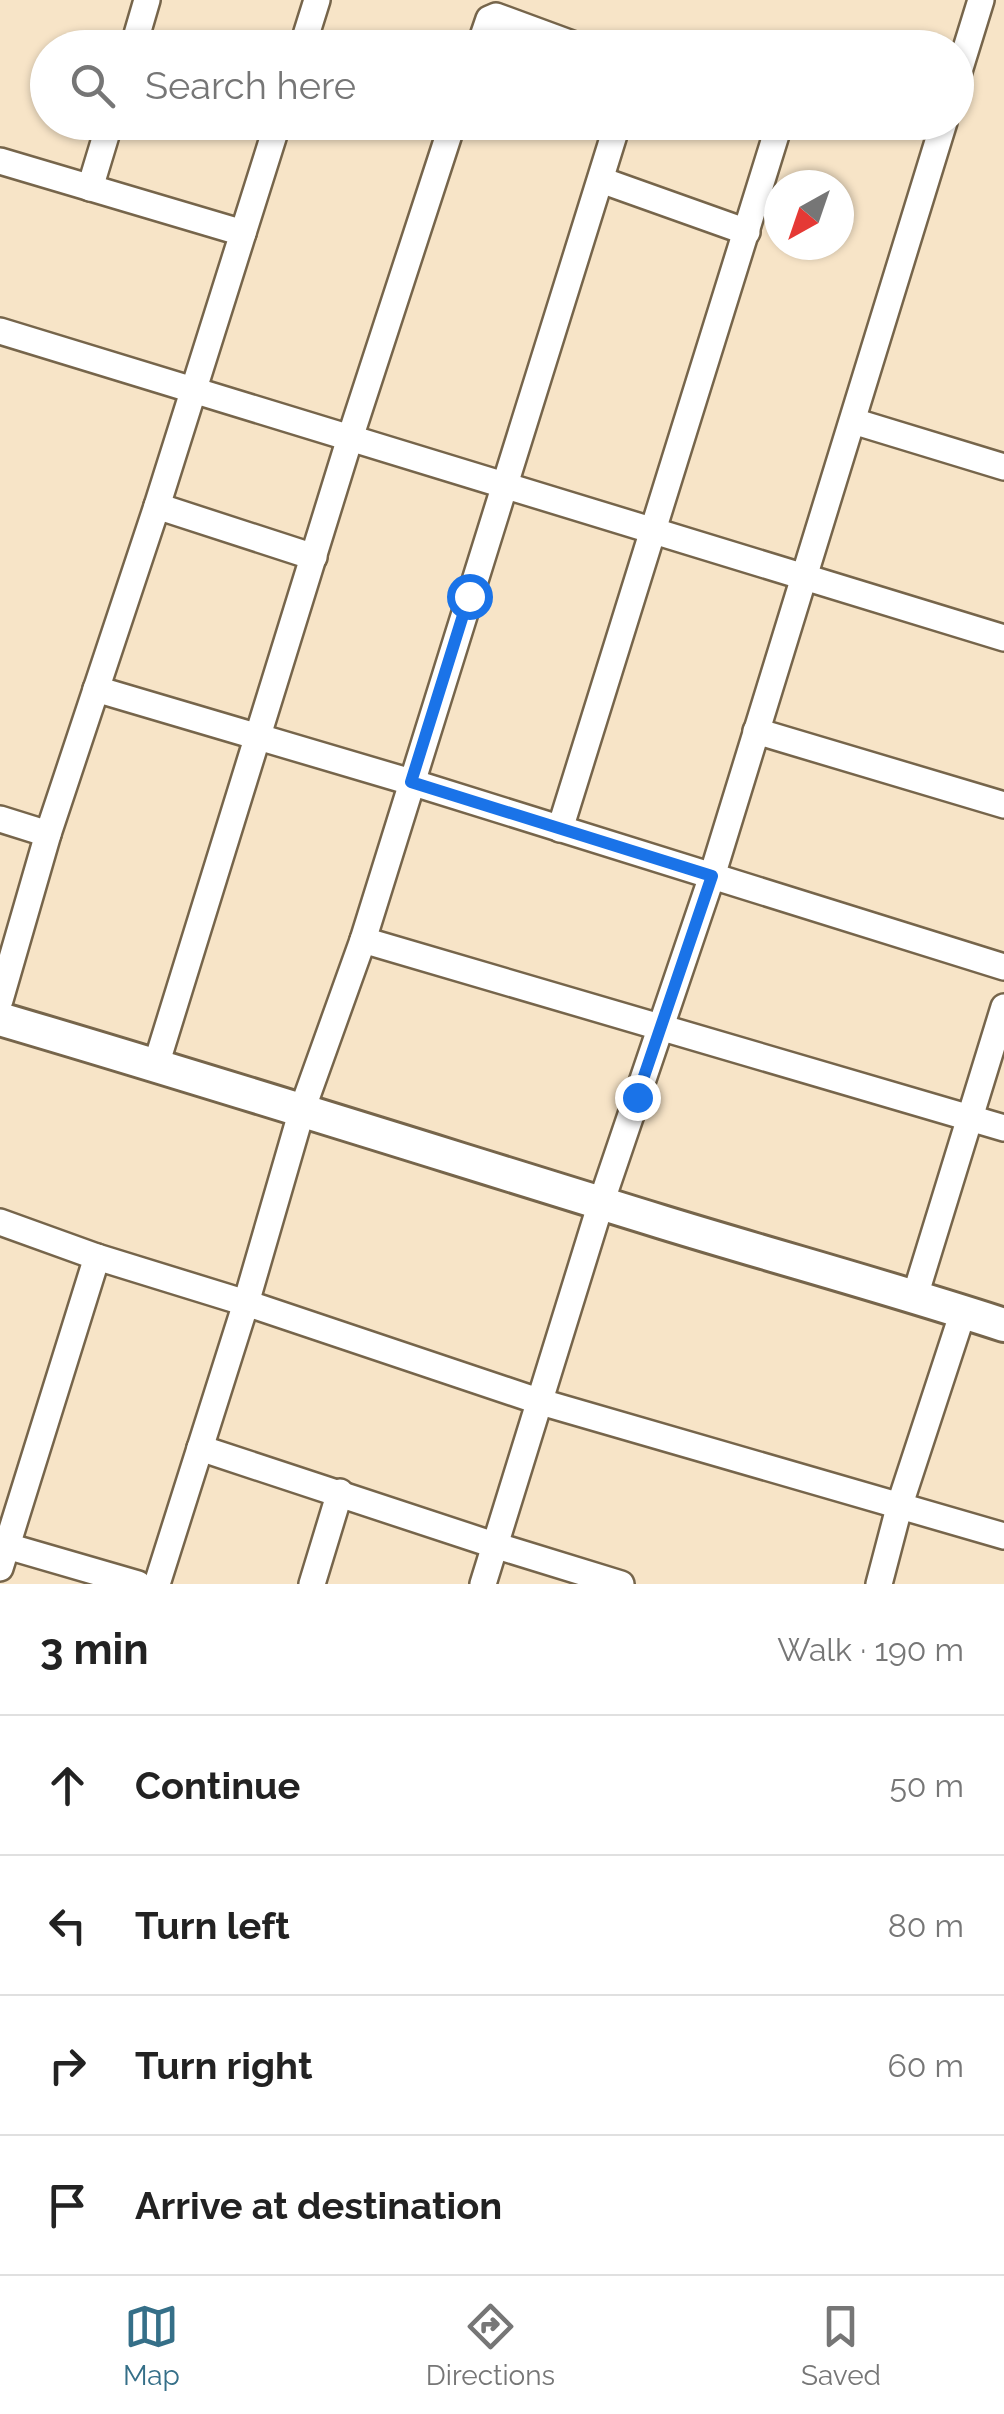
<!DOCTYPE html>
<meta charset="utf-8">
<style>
body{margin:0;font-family:Raleway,sans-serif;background:#f6f6f6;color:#222}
.compass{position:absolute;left:764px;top:170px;width:90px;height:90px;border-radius:50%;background:#fff;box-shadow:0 2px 8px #0004;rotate:220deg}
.stop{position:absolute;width:30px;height:30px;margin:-22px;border:8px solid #1a73e8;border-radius:50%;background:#fff}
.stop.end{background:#1a73e8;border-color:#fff;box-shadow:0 2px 10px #0008}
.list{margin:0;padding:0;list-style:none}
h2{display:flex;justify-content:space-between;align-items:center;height:130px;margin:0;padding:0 40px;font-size:42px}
h2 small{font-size:32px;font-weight:400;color:#767676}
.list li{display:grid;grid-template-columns:65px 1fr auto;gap:30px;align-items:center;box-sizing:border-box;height:140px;padding:0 40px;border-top:2px solid #e0e0e0}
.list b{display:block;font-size:38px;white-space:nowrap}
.list em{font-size:32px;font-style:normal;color:#767676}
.icon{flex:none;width:55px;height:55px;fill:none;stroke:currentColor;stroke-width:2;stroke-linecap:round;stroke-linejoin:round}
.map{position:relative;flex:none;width:1004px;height:1584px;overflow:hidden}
.search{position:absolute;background:#fff;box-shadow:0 2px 8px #0004;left:30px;right:30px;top:30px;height:110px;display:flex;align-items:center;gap:25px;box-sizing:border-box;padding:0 35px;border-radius:55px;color:#767676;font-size:38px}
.sheet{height:690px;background:#fff}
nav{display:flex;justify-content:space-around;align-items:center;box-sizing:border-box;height:140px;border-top:2px solid #e0e0e0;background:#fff;font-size:28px;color:#767676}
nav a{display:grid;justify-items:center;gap:5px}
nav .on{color:#356f88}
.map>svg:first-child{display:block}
</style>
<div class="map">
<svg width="1004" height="1584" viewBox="0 0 1004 1584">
<rect width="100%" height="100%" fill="#f7e4c7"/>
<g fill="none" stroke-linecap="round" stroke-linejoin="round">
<g stroke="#76654b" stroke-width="30">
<g id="minor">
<path d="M 133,48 L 147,0"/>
<path d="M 302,48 L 317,0"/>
<path d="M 479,48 L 489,19 L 496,16 L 583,48"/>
<path d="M 956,81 L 981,0"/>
<path d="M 0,161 L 243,233"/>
<path d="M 601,180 L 747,232"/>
<path d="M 90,188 L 110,122"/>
<path d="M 0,331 L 1004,638"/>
<path d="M 853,421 L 1004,467"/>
<path d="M 157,506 L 314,557"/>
<path d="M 96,689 L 411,782 L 1004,967"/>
<path d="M 756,731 L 1004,805"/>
<path d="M 0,819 L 48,834"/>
<path d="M 560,829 L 780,122"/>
<path d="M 363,940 L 1004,1128"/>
<path d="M 0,1000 L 48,834 L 157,506 L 278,122"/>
<path d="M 156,1065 L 350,438 L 453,122"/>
<path d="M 0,1222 L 97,1257 L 246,1303 L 541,1402 L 1004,1536"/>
<path d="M 915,1296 L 1004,1007"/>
<path d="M 200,1448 L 494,1545 L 621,1584"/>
<path d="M 0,1544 L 138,1584"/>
<path d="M 0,1568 L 97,1257"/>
<path d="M 157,1584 L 246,1303 L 302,1110 L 363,940 L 618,122"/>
<path d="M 312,1584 L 340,1492"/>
<path d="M 483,1584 L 601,1203 L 712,876 L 944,122"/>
<path d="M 879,1584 L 900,1504 L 963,1312"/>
</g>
</g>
<g stroke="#76654b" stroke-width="38">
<path id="major" d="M 0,1019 C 221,1084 441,1154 662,1222 C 776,1257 891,1288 1004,1325"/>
</g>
<use href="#minor" stroke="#fff" stroke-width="25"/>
<use href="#major" stroke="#fff" stroke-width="32"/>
</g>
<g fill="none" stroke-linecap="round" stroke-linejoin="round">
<path stroke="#1a73e8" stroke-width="12" d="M 469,596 L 411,782 L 712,876 L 637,1097"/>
</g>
</svg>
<svg class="compass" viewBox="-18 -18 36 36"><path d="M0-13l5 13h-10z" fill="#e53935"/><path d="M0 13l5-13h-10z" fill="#767676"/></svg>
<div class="stop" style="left:469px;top:596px"></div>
<div class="stop end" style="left:637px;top:1097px"></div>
<div class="search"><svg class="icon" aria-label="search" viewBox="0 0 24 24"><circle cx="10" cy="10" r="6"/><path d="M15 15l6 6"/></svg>Search here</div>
</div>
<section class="sheet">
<h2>3 min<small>Walk · 190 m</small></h2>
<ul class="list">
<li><svg class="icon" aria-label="ahead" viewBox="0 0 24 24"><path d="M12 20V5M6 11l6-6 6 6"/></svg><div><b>Continue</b></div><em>50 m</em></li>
<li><svg class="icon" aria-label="left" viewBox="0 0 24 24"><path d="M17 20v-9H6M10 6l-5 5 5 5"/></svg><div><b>Turn left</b></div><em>80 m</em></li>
<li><svg class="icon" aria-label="right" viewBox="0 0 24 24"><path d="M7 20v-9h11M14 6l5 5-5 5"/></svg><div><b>Turn right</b></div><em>60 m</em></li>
<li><svg class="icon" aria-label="arrive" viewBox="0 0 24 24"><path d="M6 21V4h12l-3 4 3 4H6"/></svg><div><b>Arrive at destination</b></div></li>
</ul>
</section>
<nav>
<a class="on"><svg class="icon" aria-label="map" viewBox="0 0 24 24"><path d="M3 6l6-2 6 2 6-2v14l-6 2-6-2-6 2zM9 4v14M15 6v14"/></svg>Map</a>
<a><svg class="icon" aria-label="directions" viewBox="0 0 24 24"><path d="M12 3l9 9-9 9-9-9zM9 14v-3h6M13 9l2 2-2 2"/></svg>Directions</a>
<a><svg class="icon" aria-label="saved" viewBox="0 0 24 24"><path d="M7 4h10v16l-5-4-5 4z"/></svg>Saved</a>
</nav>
